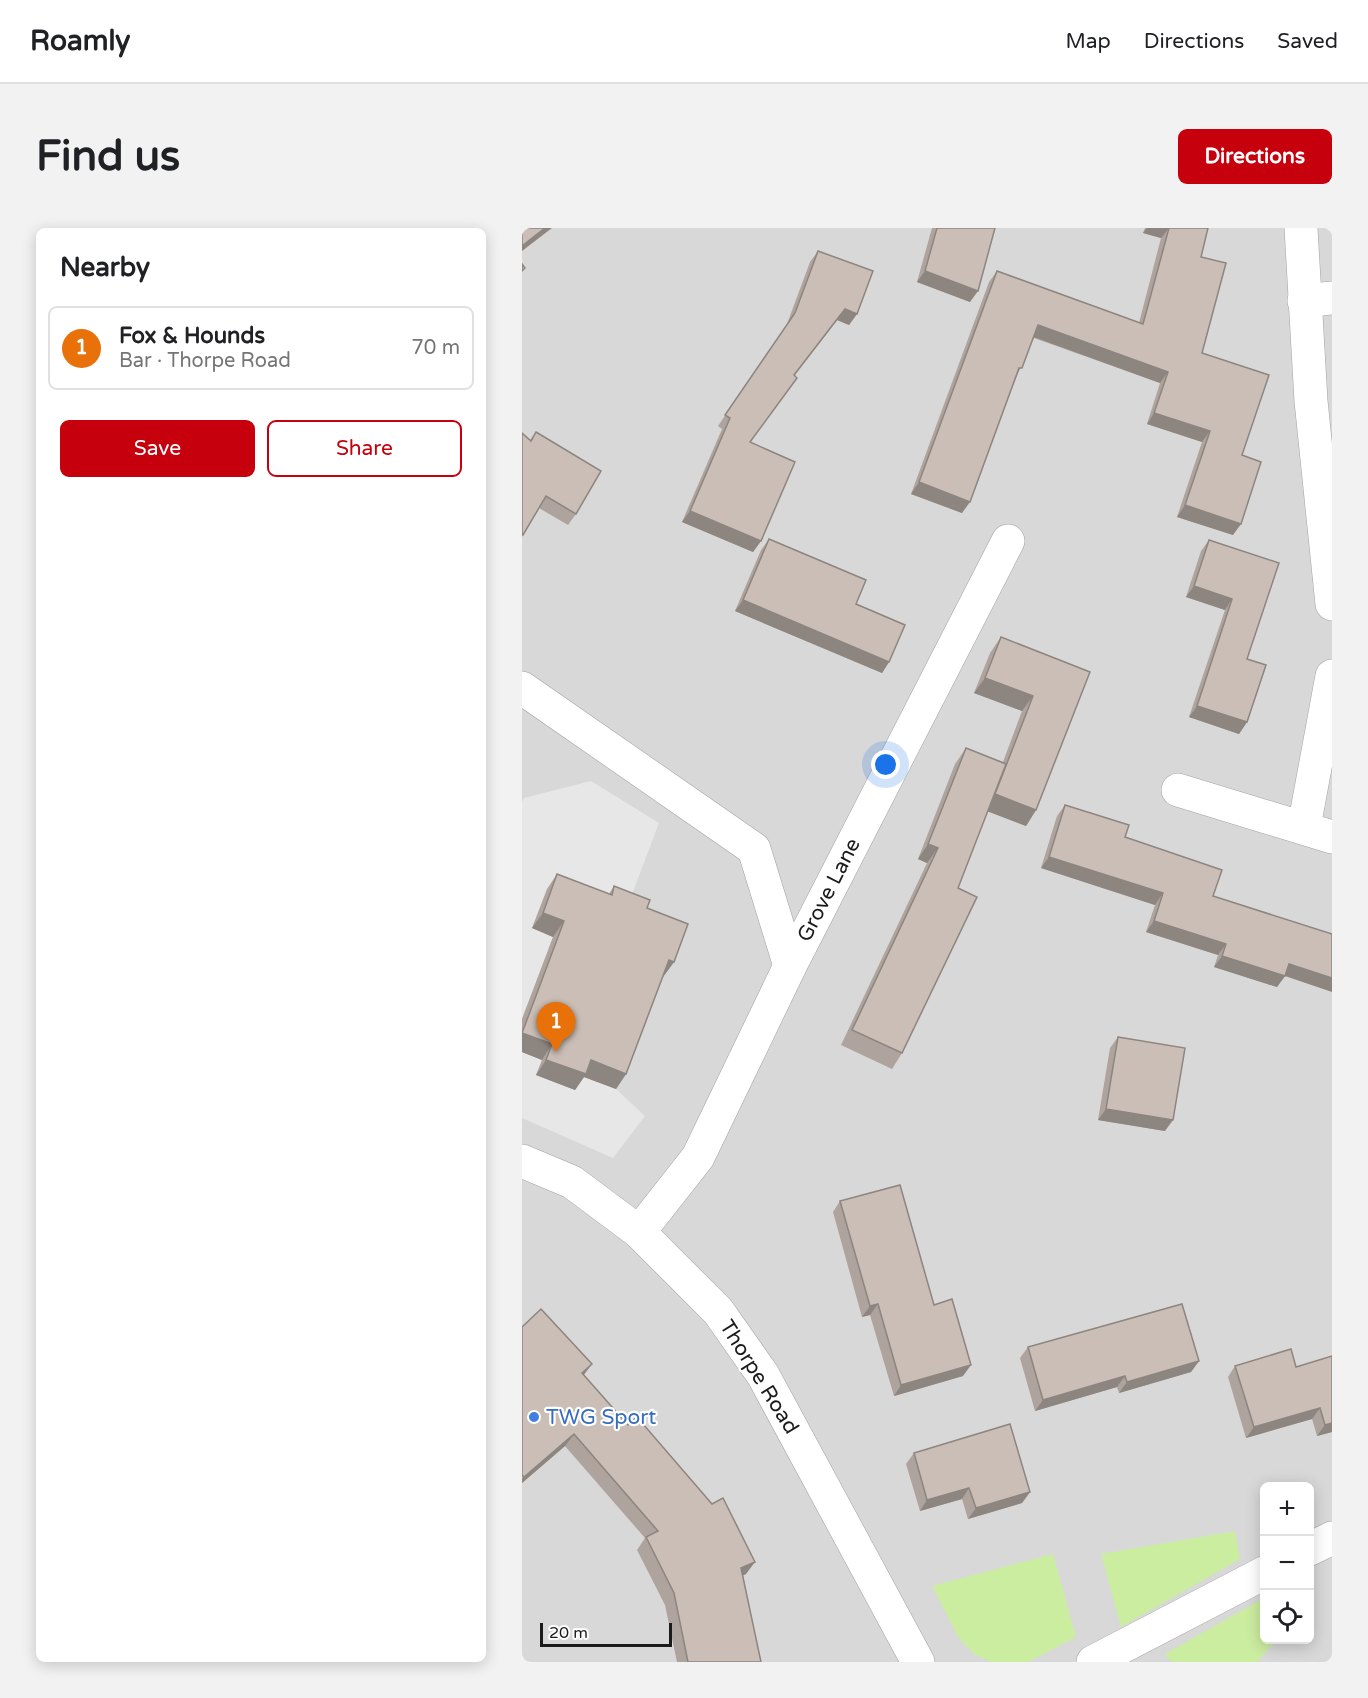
<!DOCTYPE html>
<meta charset="utf-8">
<style>
body{margin:0;font-family:"Varela Round",sans-serif;background:#f2f2f2;color:#202124}
.controls{position:absolute;right:18px;bottom:18px;display:grid;overflow:hidden;border-radius:9px;box-shadow:0 3px 15px #0003}
.controls button{width:54px;height:54px;display:grid;place-items:center;padding:0;border:0;border-bottom:2px solid #e0e0e0;background:#fff;color:#202124;font:30px sans-serif}
.scale{position:absolute;left:18px;bottom:15px;width:132px;box-sizing:border-box;padding-left:6px;border:3px solid #1b1b1b;border-top:0;font-size:16px;line-height:21px;white-space:nowrap;color:#1b1b1b;-webkit-text-stroke:4px #fff;paint-order:stroke}
.you{position:absolute;left:364px;top:537px;width:21px;height:21px;margin:-15px;border:4px solid #fff;border-radius:50%;background:#1a73e8;box-shadow:0 0 0 9px #1a73e833}
.badge{display:grid;place-items:center;width:39px;height:39px;border-radius:50%;background:#c6000c;color:#fff;font-size:20px;font-weight:700}
.pin{position:absolute;translate:-50% -50px;filter:drop-shadow(0 2px 3px #0008)}
.pin::after{content:'';position:absolute;top:32px;width:21px;height:18px;background:inherit;clip-path:polygon(0 0,100% 0,50% 100%)}
.list{margin:0;padding:0;list-style:none}
h2{display:flex;justify-content:space-between;align-items:center;height:78px;margin:0;padding:0 24px;font-size:26px}
h2 small{font-size:20px;font-weight:400;color:#757577}
.list li{display:grid;grid-template-columns:39px 1fr auto;gap:18px;align-items:center;box-sizing:border-box;height:84px;margin:0 12px 12px;padding:0 12px;border:2px solid #e0e0e0;border-radius:9px}
.list b{display:block;font-size:22px;white-space:nowrap}
.list p{margin:0;font-size:20px;white-space:nowrap;color:#757577}
.list em{font-size:20px;font-style:normal;color:#757577}
.actions{display:flex;gap:12px;padding:18px 24px}
.actions a{flex:1;padding:14px 0;border:2px solid #c6000c;border-radius:9px;text-align:center;font-size:21px;color:#c6000c}
.actions .main{background:#c6000c;color:#fff}
.icon{flex:none;width:33px;height:33px;fill:none;stroke:currentColor;stroke-width:2;stroke-linecap:round;stroke-linejoin:round}
.map{position:relative;flex:none;width:810px;height:1434px;overflow:hidden;border-radius:9px}
header{display:flex;align-items:center;gap:36px;box-sizing:border-box;height:84px;padding:0 30px;background:#fff;border-bottom:2px solid #e0e0e0}
header strong{font-size:28px}
nav{display:flex;gap:33px;margin-inline-start:auto;font-size:21px}
.intro{display:flex;align-items:center;justify-content:space-between;box-sizing:border-box;height:144px;padding:0 36px}
h1{margin:0;font-size:42px}
.button{padding:15px 27px;border-radius:9px;background:#c6000c;color:#fff;font-size:21px;font-weight:700}
main{display:flex;gap:36px;padding:0 36px}
aside{flex:1;background:#fff;border-radius:9px;box-shadow:0 3px 15px #0003}
.map>svg:first-child{display:block}
</style>
<header>
<strong>Roamly</strong>
<nav><a>Map</a><a>Directions</a><a>Saved</a></nav>
</header>
<div class="intro"><h1>Find us</h1><a class="button">Directions</a></div>
<main>
<aside>
<h2>Nearby<small></small></h2>
<ul class="list">
<li><span class="badge" style="background:#e8710a">1</span><div><b>Fox &amp; Hounds</b><p>Bar · Thorpe Road</p></div><em>70 m</em></li>
</ul>
<div class="actions"><a class="main">Save</a><a>Share</a></div>
</aside>
<div class="map">
<svg width="810" height="1434" viewBox="0 0 810 1434">
<rect width="100%" height="100%" fill="#eee8df"/>
<path fill="#d9d8d8" fill-rule="evenodd" d="M 0,0 L 810,0 L 810,1434 L 0,1434 ZM 742,1258 L 788,1258 L 788,1412 L 742,1412 Z"/>
<g fill="#cbeda0">
<path d="M 713,1303 L 718,1331 L 599,1399 L 579,1326 Z"/>
<path d="M 531,1326 L 554,1409 L 506,1434 L 469,1434 L 452,1426 L 436,1409 L 410,1358 Z"/>
<path d="M 742,1370 L 742,1412 L 754,1412 L 735,1434 L 650,1434 L 643,1426 Z"/>
</g>
<g fill="#e7e7e7">
<path d="M 69,553 L 137,595 L 104,682 L 31,709 L 0,791 L 0,574 L 2,570 Z"/>
<path d="M 0,824 L 20,832 L 14,847 L 59,847 L 94,861 L 123,888 L 91,930 L 0,890 Z"/>
</g>
<g fill="none" stroke-linecap="round" stroke-linejoin="round">
<g stroke="#a2a2a2" stroke-width="34">
<g id="minor">
<path d="M 779,0 L 789,173 L 810,376"/>
<path d="M 782,73 L 810,70"/>
<path d="M 0,460 L 232,621 L 268,738"/>
<path d="M 656,562 L 810,609"/>
<path d="M 782,599 L 810,448"/>
<path d="M 117,1004 L 176,929 L 268,738 L 486,313"/>
<path d="M 788,1321 L 810,1310"/>
<path d="M 571,1434 L 742,1345"/>
</g>
</g>
<g stroke="#a2a2a2" stroke-width="34">
<path id="tertiary" d="M 0,933 L 50,954 L 117,1004 L 196,1083 L 241,1147 L 396,1434"/>
</g>
<use href="#minor" stroke="#fff" stroke-width="33"/>
<use href="#tertiary" stroke="#fff" stroke-width="33"/>
</g>
<g fill="#aea39d">
<path d="M 410,0 L 473,0 L 448,74 L 395,54 Z"/>
<path d="M 623,0 L 686,0 L 679,29 L 680,125 L 720,227 L 711,307 L 655,289 L 680,214 L 625,196 L 638,155 L 512,110 L 494,150 L 440,285 L 389,266 L 467,54 L 475,43 L 617,95 L 639,10 L 621,5 Z"/>
<path d="M 296,23 L 335,86 L 327,97 L 315,92 L 272,148 L 228,214 L 239,313 L 231,324 L 160,294 L 200,201 L 196,198 L 265,96 L 288,34 Z"/>
<path d="M 14,204 L 54,286 L 46,297 L 17,280 L 0,309 L 0,205 L 8,212 Z"/>
<path d="M 247,311 L 334,376 L 367,434 L 360,445 L 213,383 L 239,322 Z"/>
<path d="M 687,312 L 757,335 L 725,431 L 725,494 L 717,506 L 667,489 L 703,382 L 664,369 L 679,323 Z"/>
<path d="M 479,409 L 568,444 L 514,582 L 504,598 L 466,583 L 436,660 L 380,825 L 370,841 L 319,817 L 405,635 L 396,631 L 433,536 L 444,520 L 481,534 L 500,483 L 452,465 L 468,425 Z"/>
<path d="M 543,577 L 603,609 L 691,668 L 763,748 L 755,759 L 692,739 L 696,727 L 624,704 L 633,677 L 519,640 L 535,588 Z"/>
<path d="M 35,646 L 87,666 L 92,658 L 125,680 L 152,734 L 141,749 L 104,846 L 94,861 L 62,849 L 53,862 L 14,847 L 20,832 L 0,824 L 0,791 L 31,709 L 10,700 L 25,661 Z"/>
<path d="M 596,809 L 643,903 L 576,892 L 588,820 Z"/>
<path d="M 318,973 L 412,1077 L 441,1148 L 372,1168 L 348,1087 L 340,1089 L 311,984 Z"/>
<path d="M 0,1099 L 62,1147 L 224,1346 L 221,1347 L 239,1434 L 155,1434 L 143,1377 L 115,1322 L 123,1310 L 43,1218 L 0,1255 Z"/>
<path d="M 506,1119 L 677,1133 L 669,1144 L 597,1165 L 595,1159 L 513,1183 L 498,1130 Z"/>
<path d="M 810,1128 L 810,1204 L 795,1208 L 790,1191 L 724,1210 L 706,1149 L 713,1138 L 774,1139 Z"/>
<path d="M 392,1225 L 508,1264 L 500,1275 L 446,1291 L 440,1271 L 398,1283 L 384,1236 Z"/>
</g>
<g fill="#8d857f">
<path d="M 23,0 L 30,0 L 0,23 L 0,18 Z"/>
<path d="M 625,0 L 647,0 L 639,10 L 621,5 Z"/>
<path d="M 403,43 L 456,63 L 448,74 L 395,54 Z"/>
<path d="M 323,81 L 335,86 L 327,97 L 315,92 L 264,159 Z"/>
<path d="M 516,97 L 646,144 L 638,155 L 509,108 Z"/>
<path d="M 632,185 L 688,203 L 680,214 L 625,196 Z"/>
<path d="M 397,254 L 448,274 L 440,285 L 389,266 Z"/>
<path d="M 663,277 L 719,296 L 711,307 L 655,289 Z"/>
<path d="M 168,283 L 239,313 L 231,324 L 160,294 Z"/>
<path d="M 672,358 L 710,371 L 703,382 L 664,369 Z"/>
<path d="M 221,372 L 367,434 L 360,445 L 213,383 Z"/>
<path d="M 463,450 L 511,468 L 500,483 L 452,465 Z"/>
<path d="M 675,478 L 725,494 L 717,506 L 667,489 Z"/>
<path d="M 473,566 L 514,582 L 504,598 L 462,582 Z"/>
<path d="M 406,616 L 416,620 L 405,635 L 396,631 Z"/>
<path d="M 527,629 L 641,665 L 633,677 L 519,640 Z"/>
<path d="M 21,685 L 42,693 L 31,709 L 10,700 Z"/>
<path d="M 632,693 L 704,716 L 696,727 L 624,704 Z"/>
<path d="M 700,728 L 767,736 L 810,750 L 810,764 L 763,748 L 755,759 L 692,739 Z"/>
<path d="M 147,732 L 152,734 L 141,749 Z"/>
<path d="M 0,805 L 30,816 L 20,832 L 0,824 Z"/>
<path d="M 24,832 L 69,832 L 104,846 L 94,861 L 62,849 L 53,862 L 14,847 Z"/>
<path d="M 584,881 L 651,892 L 643,903 L 576,892 Z"/>
<path d="M 356,1076 L 348,1087 L 340,1089 L 348,1078 Z"/>
<path d="M 677,1133 L 669,1144 L 597,1165 L 605,1154 Z"/>
<path d="M 70,1136 L 61,1148 L 60,1145 Z"/>
<path d="M 449,1137 L 441,1148 L 372,1168 L 379,1157 Z"/>
<path d="M 603,1148 L 595,1159 L 513,1183 L 521,1172 Z"/>
<path d="M 798,1180 L 790,1191 L 724,1210 L 732,1199 Z"/>
<path d="M 810,1195 L 810,1204 L 795,1208 L 803,1197 Z"/>
<path d="M 52,1206 L 43,1218 L 0,1255 L 0,1251 L 2,1249 Z"/>
<path d="M 447,1260 L 440,1271 L 398,1283 L 405,1272 Z"/>
<path d="M 508,1264 L 500,1275 L 446,1291 L 454,1280 Z"/>
<path d="M 233,1334 L 224,1346 L 211,1352 L 219,1340 Z"/>
</g>
<g fill="#cabeb6" stroke="#8d857f" stroke-width="1.5">
<path d="M 0,0 L 23,0 L 0,18 Z"/>
<path d="M 415,0 L 473,0 L 456,63 L 403,43 Z"/>
<path d="M 647,0 L 686,0 L 679,29 L 704,35 L 680,125 L 747,147 L 720,227 L 739,234 L 719,296 L 663,277 L 688,203 L 632,185 L 646,144 L 516,97 L 500,140 L 497,140 L 448,274 L 397,254 L 475,43 L 621,96 Z"/>
<path d="M 296,23 L 351,43 L 335,86 L 323,81 L 272,147 L 275,150 L 228,214 L 273,234 L 239,313 L 168,283 L 208,190 L 203,187 L 273,85 Z"/>
<path d="M 0,36 L 3,40 L 0,43 Z"/>
<path d="M 14,204 L 79,243 L 54,286 L 24,268 L 1,307 L 0,307 L 0,205 L 9,213 Z"/>
<path d="M 247,311 L 344,352 L 334,376 L 383,397 L 367,434 L 221,372 Z"/>
<path d="M 687,312 L 757,335 L 725,431 L 744,437 L 725,494 L 675,478 L 710,371 L 672,358 Z"/>
<path d="M 479,409 L 568,444 L 514,582 L 473,566 L 511,468 L 463,450 Z"/>
<path d="M 444,520 L 484,536 L 436,660 L 455,669 L 380,825 L 330,802 L 416,620 L 406,616 Z"/>
<path d="M 543,577 L 607,597 L 603,609 L 700,642 L 691,668 L 810,706 L 810,750 L 767,736 L 763,748 L 700,728 L 704,716 L 632,693 L 641,665 L 527,629 Z"/>
<path d="M 35,646 L 90,667 L 92,658 L 128,672 L 125,680 L 166,696 L 152,734 L 147,732 L 104,846 L 69,832 L 64,846 L 24,832 L 30,816 L 0,805 L 42,693 L 21,685 Z"/>
<path d="M 596,809 L 663,820 L 651,892 L 584,881 Z"/>
<path d="M 378,957 L 412,1077 L 430,1071 L 449,1137 L 379,1157 L 356,1076 L 348,1078 L 318,973 Z"/>
<path d="M 660,1076 L 677,1133 L 605,1154 L 603,1148 L 521,1172 L 506,1119 Z"/>
<path d="M 19,1081 L 70,1136 L 60,1145 L 106,1197 L 115,1189 L 190,1276 L 201,1270 L 233,1334 L 219,1340 L 239,1434 L 166,1434 L 152,1365 L 124,1309 L 136,1303 L 52,1206 L 2,1249 L 0,1247 L 0,1099 Z"/>
<path d="M 769,1121 L 774,1139 L 810,1128 L 810,1195 L 803,1197 L 798,1180 L 732,1199 L 713,1138 Z"/>
<path d="M 488,1196 L 508,1264 L 454,1280 L 447,1260 L 405,1272 L 392,1225 Z"/>
</g>
<circle fill="#3f7fe0" stroke="#fff" stroke-width="2" cx="12" cy="1189" r="6"/>
<g text-anchor="middle" dominant-baseline="central" stroke-width="4.5" stroke-linejoin="round" paint-order="stroke">
<g font-size="21" fill="#1b1b1b" stroke="#fff">
<text transform="translate(307 662) rotate(-63)">Grove Lane</text>
<text transform="translate(237 1149) rotate(58)">Thorpe Road</text>
</g>
<g font-size="21" fill="#366cbe" stroke="#fff" text-anchor="start">
<text x="24" y="1189">TWG Sport</text>
</g>
</g>
</svg>
<div class="controls">
<button>+</button>
<button>−</button>
<button><svg class="icon" aria-label="locate" viewBox="0 0 24 24"><circle cx="12" cy="12" r="6"/><path d="M12 2v4M12 18v4M2 12h4M18 12h4"/></svg></button>
</div>
<div class="scale">20 m</div>
<div class="you"></div>
<div class="pin badge" style="left:34px;top:824px;background:#e8710a">1</div>
</div>
</main>
